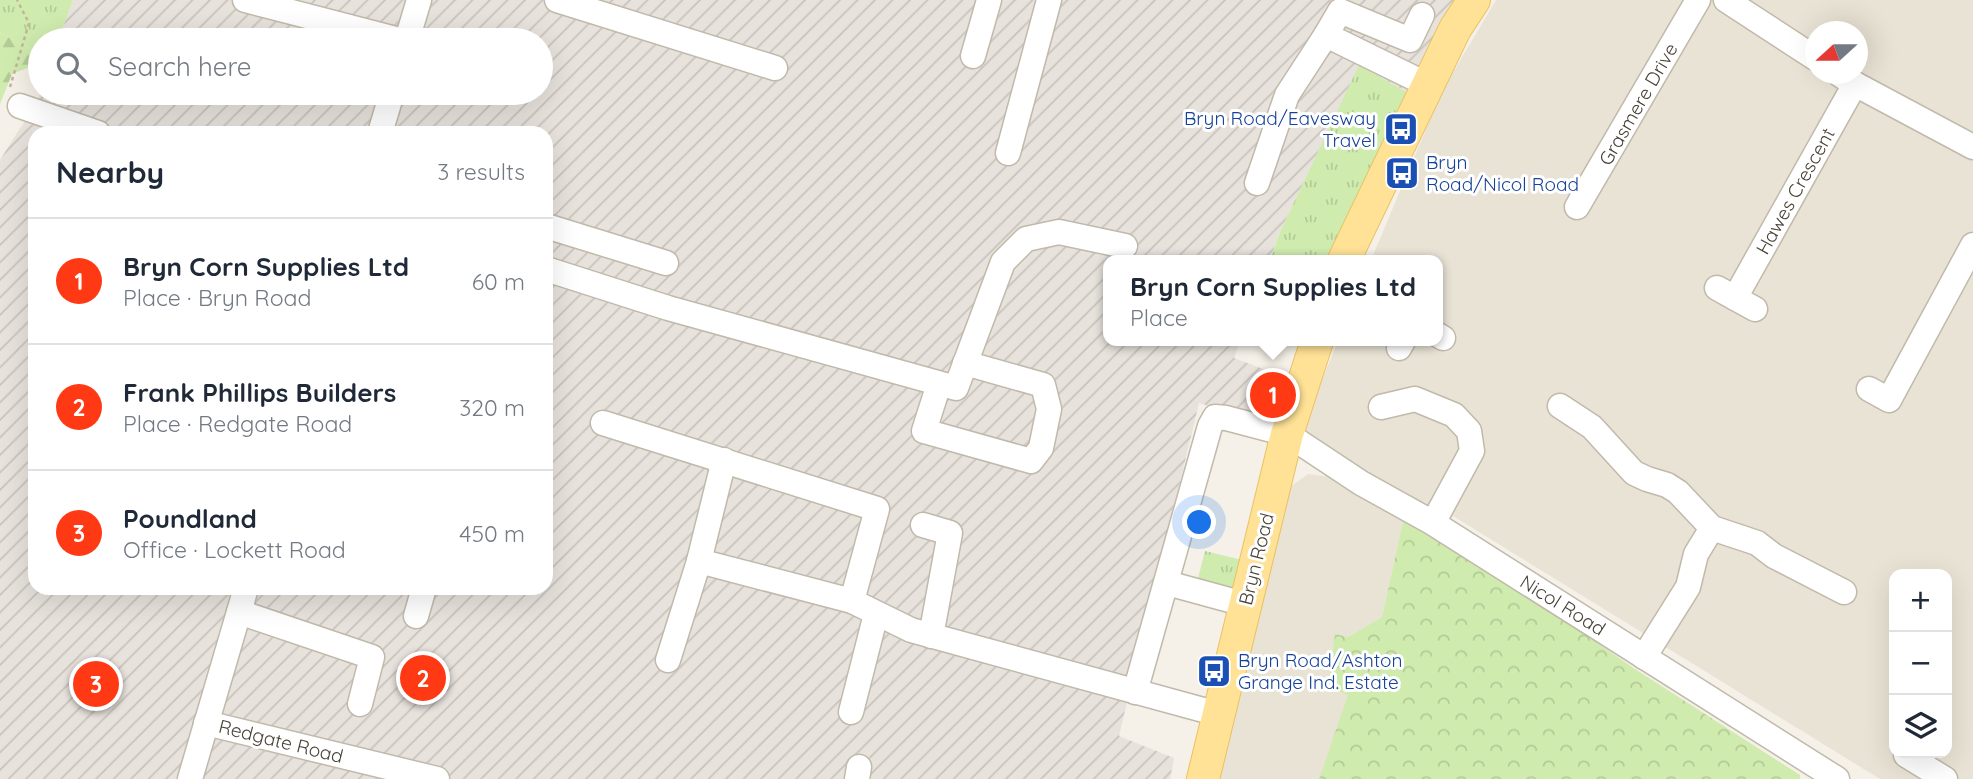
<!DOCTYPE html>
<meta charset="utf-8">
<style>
body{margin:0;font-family:Quicksand,sans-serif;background:#f6f6f7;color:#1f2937}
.controls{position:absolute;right:21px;bottom:21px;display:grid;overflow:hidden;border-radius:14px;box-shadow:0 7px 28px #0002}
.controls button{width:63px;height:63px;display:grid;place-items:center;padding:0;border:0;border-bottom:2px solid #e0e1e3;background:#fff;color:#1f2937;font:35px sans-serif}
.compass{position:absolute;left:1805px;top:21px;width:63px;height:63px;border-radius:50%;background:#fff;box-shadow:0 7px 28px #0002;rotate:249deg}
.you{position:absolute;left:1200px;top:523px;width:24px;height:24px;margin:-18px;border:5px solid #fff;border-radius:50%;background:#1a73e8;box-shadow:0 0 0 10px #1a73e833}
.badge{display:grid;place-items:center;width:46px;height:46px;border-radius:50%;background:#ff3914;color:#fff;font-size:23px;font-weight:700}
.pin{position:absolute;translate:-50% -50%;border:4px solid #fff;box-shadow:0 2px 7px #0006}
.popup{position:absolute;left:1103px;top:255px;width:340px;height:91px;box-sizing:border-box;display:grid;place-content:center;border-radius:14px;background:#fff;filter:drop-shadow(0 2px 5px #0005);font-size:23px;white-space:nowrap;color:#747a83}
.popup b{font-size:26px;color:#1f2937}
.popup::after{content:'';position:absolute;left:50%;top:100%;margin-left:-14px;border:14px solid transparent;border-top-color:#fff}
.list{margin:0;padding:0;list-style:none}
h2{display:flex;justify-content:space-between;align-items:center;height:91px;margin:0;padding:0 28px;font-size:30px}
h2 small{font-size:23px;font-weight:400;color:#747a83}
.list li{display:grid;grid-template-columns:46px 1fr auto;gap:21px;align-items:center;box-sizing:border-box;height:126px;padding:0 28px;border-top:2px solid #e0e1e3}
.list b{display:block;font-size:26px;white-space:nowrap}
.list p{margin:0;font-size:23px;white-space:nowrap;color:#747a83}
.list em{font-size:23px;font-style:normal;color:#747a83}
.icon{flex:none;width:38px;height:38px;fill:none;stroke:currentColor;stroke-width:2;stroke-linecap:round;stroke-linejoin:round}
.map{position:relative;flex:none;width:1973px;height:779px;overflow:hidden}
.search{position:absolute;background:#fff;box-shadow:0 7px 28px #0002;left:28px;top:28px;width:525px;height:77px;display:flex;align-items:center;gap:18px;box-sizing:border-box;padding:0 24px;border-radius:38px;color:#747a83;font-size:26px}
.panel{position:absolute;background:#fff;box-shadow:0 7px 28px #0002;left:28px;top:126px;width:525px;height:469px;border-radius:21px}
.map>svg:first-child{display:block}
</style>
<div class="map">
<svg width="1973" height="779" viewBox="0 0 1973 779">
<defs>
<pattern id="industrial-furrows" width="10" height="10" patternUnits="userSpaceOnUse" patternTransform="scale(1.75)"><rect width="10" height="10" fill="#e7e2dc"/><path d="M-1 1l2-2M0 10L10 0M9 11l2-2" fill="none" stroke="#c8c3bd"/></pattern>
<pattern id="grass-tufts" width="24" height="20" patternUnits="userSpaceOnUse" patternTransform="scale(1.75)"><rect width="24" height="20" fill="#cfebae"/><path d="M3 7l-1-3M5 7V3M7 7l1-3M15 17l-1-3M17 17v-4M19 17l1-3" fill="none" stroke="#b3cb96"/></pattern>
<pattern id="forest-firs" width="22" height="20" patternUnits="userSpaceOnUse" patternTransform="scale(1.75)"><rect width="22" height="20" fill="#cfebae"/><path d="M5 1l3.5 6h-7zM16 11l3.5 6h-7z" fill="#b3cb96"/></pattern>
<pattern id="park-crowns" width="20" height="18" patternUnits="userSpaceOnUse" patternTransform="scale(1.75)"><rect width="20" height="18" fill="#cfebae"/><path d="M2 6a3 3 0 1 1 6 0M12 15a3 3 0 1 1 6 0" fill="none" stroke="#b3cb96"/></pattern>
</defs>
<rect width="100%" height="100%" fill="#f5f1e8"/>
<g fill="#e9e3d5" fill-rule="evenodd">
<path d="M 1496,0 L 1973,0 L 1973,779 L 1880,779 L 1453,516 L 1444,527 L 1302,429 L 1338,341 L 1438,341 L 1438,260 L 1371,260 L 1442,91 ZM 1815,32 L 1857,32 L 1857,74 L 1815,74 ZM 1894,574 L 1947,574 L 1947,753 L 1894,753 Z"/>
<path d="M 1308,474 L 1332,477 L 1405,512 L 1382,617 L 1348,637 L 1335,634 L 1349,695 L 1319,779 L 1206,779 L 1290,487 Z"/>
</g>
<path fill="url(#industrial-furrows)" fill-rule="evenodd" d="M 73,0 L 1467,0 L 1409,93 L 1359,66 L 1279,234 L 1270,260 L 1108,260 L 1108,341 L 1240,341 L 1234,358 L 1293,380 L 1279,427 L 1199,403 L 1119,736 L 1174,758 L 1170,779 L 0,779 L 0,160 L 38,100 L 40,93 L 541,93 L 541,40 L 58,40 ZM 35,133 L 546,133 L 546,588 L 35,588 Z"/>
<g fill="url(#grass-tufts)">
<path d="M 0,0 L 73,0 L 58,40 L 40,40 L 40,54 L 0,33 Z"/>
<path d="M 1359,65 L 1415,97 L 1342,260 L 1270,260 L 1280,232 Z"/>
<path d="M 1205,551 L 1242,560 L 1234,595 L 1196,586 Z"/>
</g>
<path fill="url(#forest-firs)" d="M 0,33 L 40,54 L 40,63 L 12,74 L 0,104 Z"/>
<path fill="url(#park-crowns)" d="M 1405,512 L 1431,528 L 1635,669 L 1800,775 L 1800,779 L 1319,779 L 1348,695 L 1328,686 L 1335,634 L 1348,637 L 1382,617 Z"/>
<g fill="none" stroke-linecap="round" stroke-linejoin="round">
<g stroke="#c1b9aa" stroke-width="27">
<g id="minor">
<path d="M 245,0 L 400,40"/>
<path d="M 557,0 L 775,68"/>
<path d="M 1726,0 L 1815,58"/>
<path d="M 1326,35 L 1340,11 L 1410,40 L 1422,15"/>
<path d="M 407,40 L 419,0"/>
<path d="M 973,56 L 989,0"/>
<path d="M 1839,74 L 1855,84 L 1973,147"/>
<path d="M 20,106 L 98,133"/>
<path d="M 380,133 L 392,93"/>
<path d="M 1008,153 L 1049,0"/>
<path d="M 1257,183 L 1287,95 L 1326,35 L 1428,85"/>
<path d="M 1577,207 L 1698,0"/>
<path d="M 546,226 L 666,263"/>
<path d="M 546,269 L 668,308 L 956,388 L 1003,262 L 1026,239 L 1059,232 L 1125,246"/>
<path d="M 1717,288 L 1755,309"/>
<path d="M 1735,298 L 1855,84"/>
<path d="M 1438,335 L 1443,338"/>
<path d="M 1399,348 L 1403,341"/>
<path d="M 939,384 L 924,431 L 1031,461 L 1041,448 L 1049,409 L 1043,385 L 965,363"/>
<path d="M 1869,389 L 1889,400 L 1973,245"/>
<path d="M 1560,406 L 1592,427 L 1634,473 L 1647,479 L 1667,485 L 1678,492 L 1712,528 L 1757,543 L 1774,556 L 1844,592"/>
<path d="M 1381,407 L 1415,399 L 1454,415 L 1469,431 L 1472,451 L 1433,523"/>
<path d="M 603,423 L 877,509 L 852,601"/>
<path d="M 923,525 L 950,533 L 931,636"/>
<path d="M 699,561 L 724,460"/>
<path d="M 1167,583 L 1244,604"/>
<path d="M 239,612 L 372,657 L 360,704"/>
<path d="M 416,616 L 424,588"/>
<path d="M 1644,657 L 1688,587 L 1696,554 L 1712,528"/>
<path d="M 668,660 L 699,561 L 852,601 L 911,630 L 1218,714"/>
<path d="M 1135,692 L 1210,426 L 1215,417 L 1226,418 L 1287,434 L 1361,483 L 1433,523 L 1837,779"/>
<path d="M 851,712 L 876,614"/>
<path d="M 206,723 L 437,779"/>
<path d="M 1907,753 L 1906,755 L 1945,779"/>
<path d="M 190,779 L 246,588"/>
<path d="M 857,779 L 859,767"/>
</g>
</g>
<g stroke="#eac160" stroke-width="34">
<g id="major">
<path d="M 1344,260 L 1455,29 L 1474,0"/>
<path d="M 1203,779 L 1287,434 L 1317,341"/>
</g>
</g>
<path stroke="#c3b59a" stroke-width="2.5" stroke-dasharray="3.5 3.5" stroke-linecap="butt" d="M 10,87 L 29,23 L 17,0"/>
<use href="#minor" stroke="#fff" stroke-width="24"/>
<use href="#major" stroke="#ffe296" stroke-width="32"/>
</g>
<defs>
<g id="bus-square" transform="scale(1.75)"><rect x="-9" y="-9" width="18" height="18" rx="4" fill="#1a4fb4" stroke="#fff"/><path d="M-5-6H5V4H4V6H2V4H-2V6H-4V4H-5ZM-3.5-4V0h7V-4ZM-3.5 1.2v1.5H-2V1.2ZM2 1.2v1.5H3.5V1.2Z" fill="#fff"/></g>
</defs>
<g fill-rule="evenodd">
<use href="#bus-square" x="1401" y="129"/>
<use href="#bus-square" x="1402" y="173"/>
<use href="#bus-square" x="1214" y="671"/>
</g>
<g text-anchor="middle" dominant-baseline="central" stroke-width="6" stroke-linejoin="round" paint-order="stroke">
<g font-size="19" fill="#484136" stroke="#fff">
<text transform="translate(1638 104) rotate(-60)">Grasmere Drive</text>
<text transform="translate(1795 191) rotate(-61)">Hawes Crescent</text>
<text transform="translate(1256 559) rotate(-76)">Bryn Road</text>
<text transform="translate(1563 605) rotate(32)">Nicol Road</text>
<text transform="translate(281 741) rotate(14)">Redgate Road</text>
</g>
<g font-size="19" fill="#164399" stroke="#fff" text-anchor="start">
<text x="1376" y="118" text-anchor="end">Bryn Road/Eavesway<tspan x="1376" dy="22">Travel</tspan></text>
<text x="1426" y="162">Bryn<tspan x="1426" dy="22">Road/Nicol Road</tspan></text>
<text x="1238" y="660">Bryn Road/Ashton<tspan x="1238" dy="22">Grange Ind. Estate</tspan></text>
</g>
</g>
</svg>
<div class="controls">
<button>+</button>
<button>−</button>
<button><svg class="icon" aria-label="layers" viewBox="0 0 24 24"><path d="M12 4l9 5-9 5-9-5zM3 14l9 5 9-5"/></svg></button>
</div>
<svg class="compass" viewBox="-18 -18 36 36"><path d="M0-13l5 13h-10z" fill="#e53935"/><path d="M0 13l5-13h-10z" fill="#747a83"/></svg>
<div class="you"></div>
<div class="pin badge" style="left:1273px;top:395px">1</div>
<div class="popup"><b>Bryn Corn Supplies Ltd</b>Place</div>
<div class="pin badge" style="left:423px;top:678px">2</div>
<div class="pin badge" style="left:96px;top:684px">3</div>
<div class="search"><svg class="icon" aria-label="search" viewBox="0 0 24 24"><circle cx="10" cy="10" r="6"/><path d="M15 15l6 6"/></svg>Search here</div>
<section class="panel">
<h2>Nearby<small>3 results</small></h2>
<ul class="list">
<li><span class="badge">1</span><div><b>Bryn Corn Supplies Ltd</b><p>Place · Bryn Road</p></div><em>60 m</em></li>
<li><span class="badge">2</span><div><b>Frank Phillips Builders</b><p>Place · Redgate Road</p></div><em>320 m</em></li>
<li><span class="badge">3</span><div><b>Poundland</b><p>Office · Lockett Road</p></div><em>450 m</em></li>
</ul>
</section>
</div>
